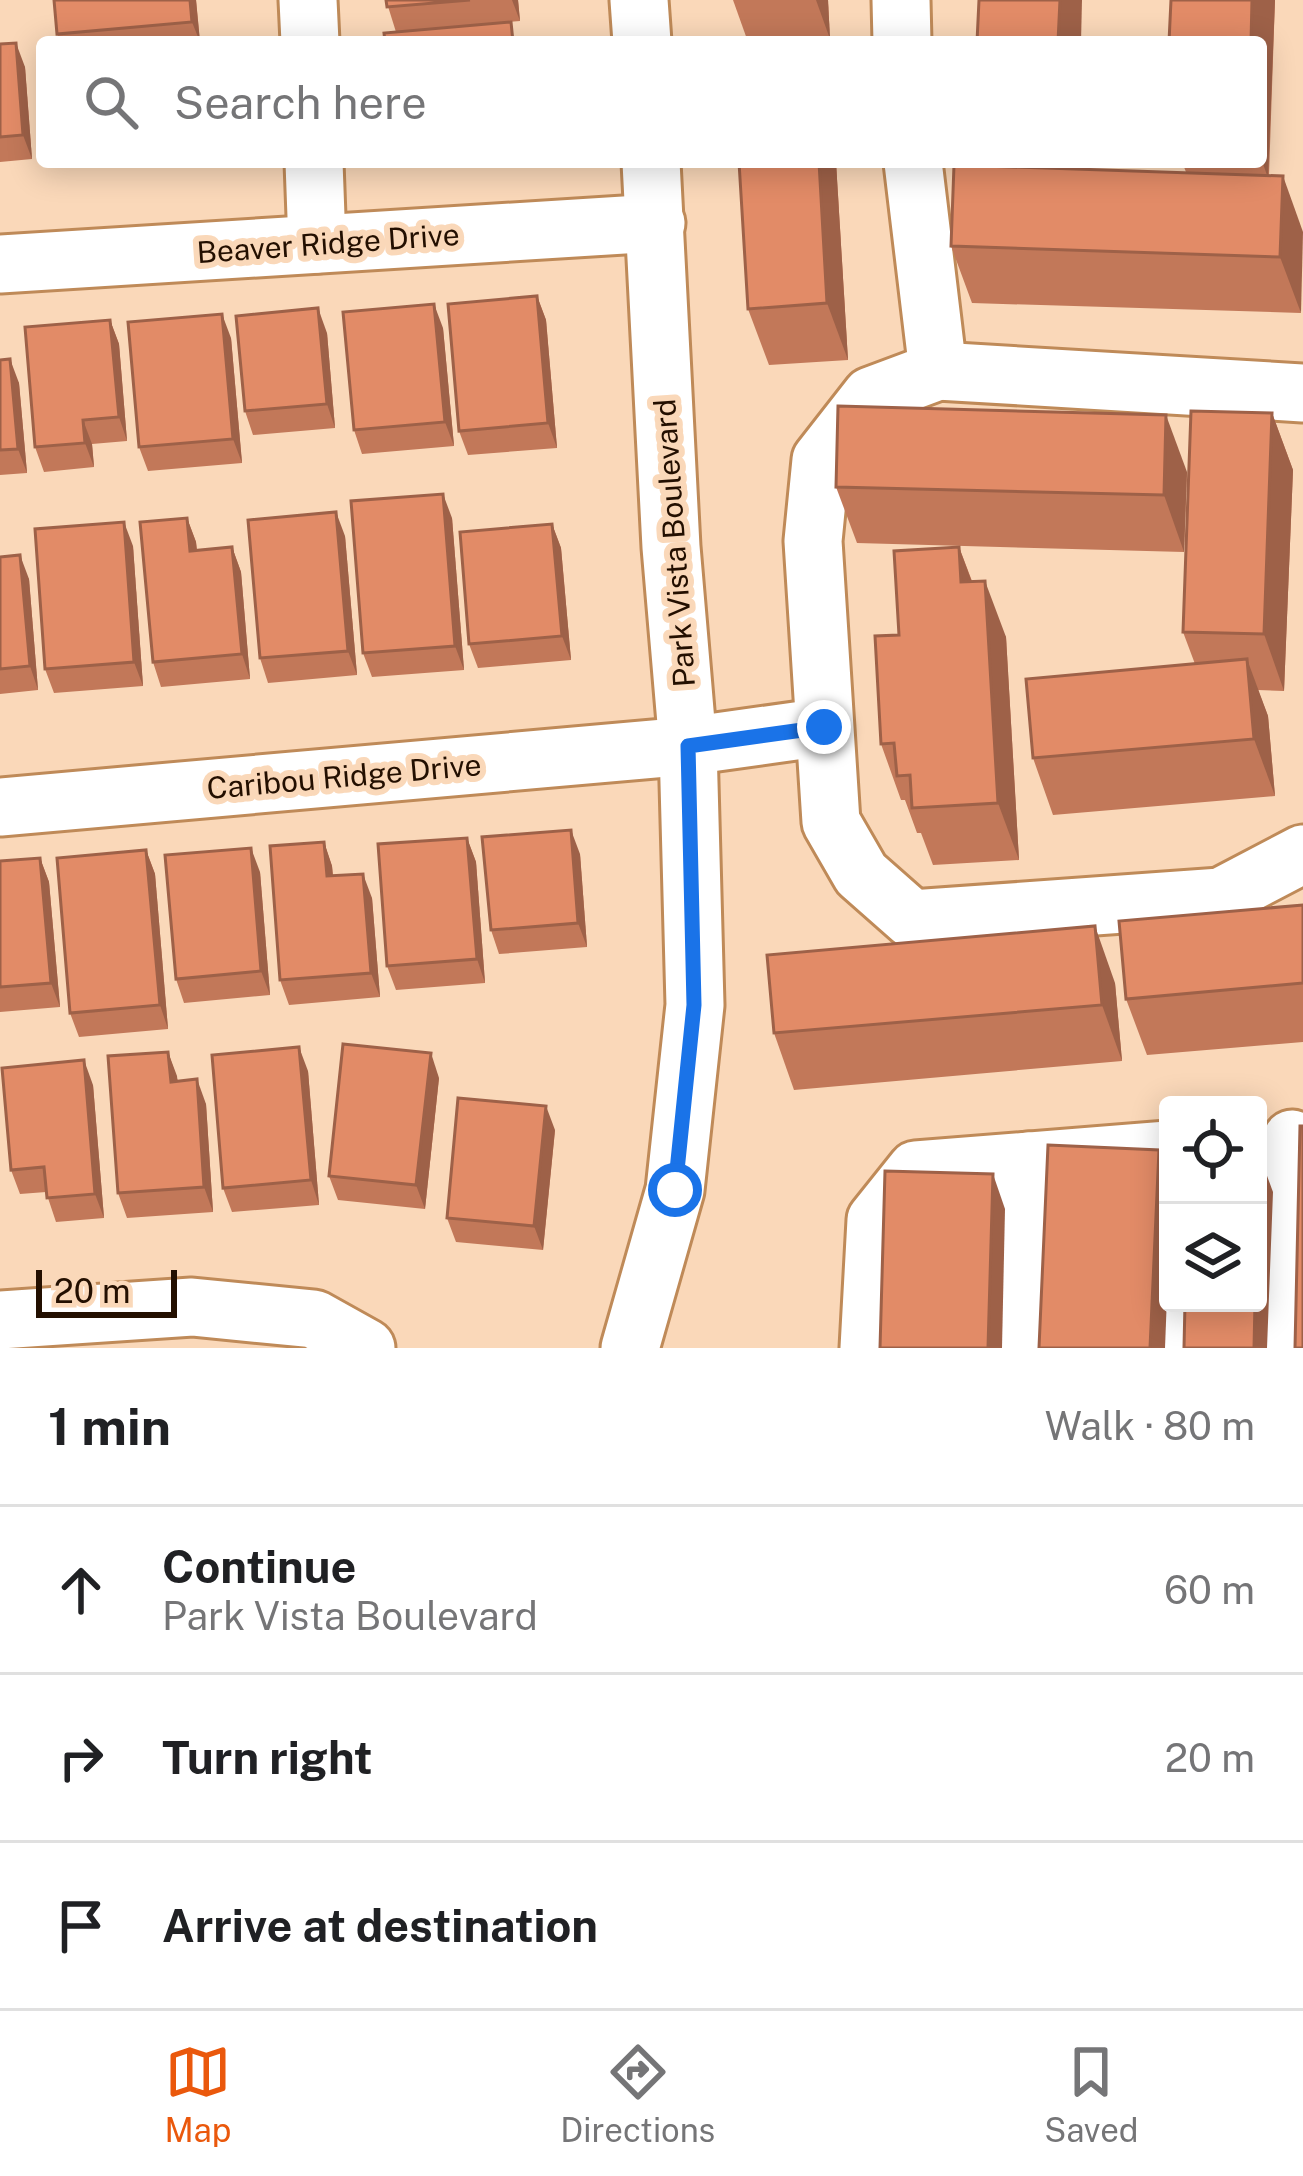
<!DOCTYPE html>
<meta charset="utf-8">
<style>
body{margin:0;font-family:"Public Sans",sans-serif;background:#f6f6f6;color:#202124}
.controls{position:absolute;right:36px;bottom:36px;display:grid;overflow:hidden;border-radius:12px;box-shadow:0 6px 30px #0003}
.controls button{width:108px;height:108px;display:grid;place-items:center;padding:0;border:0;border-bottom:3px solid #e0e0e0;background:#fff;color:#202124;font:60px sans-serif}
.scale{position:absolute;left:36px;bottom:30px;width:141px;box-sizing:border-box;padding-left:12px;border:6px solid #230f00;border-top:0;font-size:33px;line-height:42px;white-space:nowrap;color:#230f00;-webkit-text-stroke:9px #fad8b9;paint-order:stroke}
.stop{position:absolute;width:36px;height:36px;margin:-27px;border:9px solid #1a73e8;border-radius:50%;background:#fff}
.stop.end{background:#1a73e8;border-color:#fff;box-shadow:0 3px 12px #0008}
.list{margin:0;padding:0;list-style:none}
h2{display:flex;justify-content:space-between;align-items:center;height:156px;margin:0;padding:0 48px;font-size:51px}
h2 small{font-size:39px;font-weight:400;color:#757577}
.list li{display:grid;grid-template-columns:78px 1fr auto;gap:36px;align-items:center;box-sizing:border-box;height:168px;padding:0 48px;border-top:3px solid #e0e0e0}
.list b{display:block;font-size:45px;white-space:nowrap}
.list p{margin:0;font-size:39px;white-space:nowrap;color:#757577}
.list em{font-size:39px;font-style:normal;color:#757577}
.icon{flex:none;width:66px;height:66px;fill:none;stroke:currentColor;stroke-width:2;stroke-linecap:round;stroke-linejoin:round}
.map{position:relative;flex:none;width:1303px;height:1348px;overflow:hidden}
.search{position:absolute;background:#fff;box-shadow:0 6px 30px #0003;left:36px;right:36px;top:36px;height:132px;display:flex;align-items:center;gap:30px;box-sizing:border-box;padding:0 42px;border-radius:12px;color:#757577;font-size:45px}
.sheet{height:660px;background:#fff}
nav{display:flex;justify-content:space-around;align-items:center;box-sizing:border-box;height:168px;border-top:3px solid #e0e0e0;background:#fff;font-size:33px;color:#757577}
nav a{display:grid;justify-items:center;gap:6px}
nav .on{color:#ea580c}
.map>svg:first-child{display:block}
</style>
<div class="map">
<svg width="1303" height="1348" viewBox="0 0 1303 1348">
<rect width="100%" height="100%" fill="#fad8b9"/>
<g fill="none" stroke-linecap="round" stroke-linejoin="round">
<g stroke="#bf8a58" stroke-width="63">
<g id="minor">
<path d="M 308,0 L 310,42"/>
<path d="M 639,0 L 642,42"/>
<path d="M 901,0 L 902,42"/>
<path d="M 314,162 L 317,244"/>
<path d="M 913,162 L 938,371 L 871,396 L 821,460 L 813,541 L 831,822 L 861,874 L 912,919 L 1221,897 L 1303,854"/>
<path d="M 0,264 L 656,223"/>
<path d="M 938,371 L 1303,393"/>
<path d="M 0,807 L 688,746 L 824,727"/>
<path d="M 0,1320 L 192,1307 L 314,1319 L 366,1348"/>
<path d="M 630,1348 L 675,1190 L 695,1005 L 688,746 L 671,547 L 651,162"/>
<path d="M 869,1348 L 876,1220 L 916,1170 L 1168,1150"/>
<path d="M 1020,1348 L 1028,1161"/>
<path d="M 1181,1348 L 1183,1303"/>
<path d="M 1284,1348 L 1292,1139"/>
</g>
</g>
<use href="#minor" stroke="#fff" stroke-width="57"/>
</g>
<g fill="#c27859">
<path d="M 196,0 L 200,42 L 60,42 L 57,34 Z"/>
<path d="M 386,0 L 518,0 L 520,21 L 396,32 Z"/>
<path d="M 733,0 L 828,0 L 830,39 L 748,42 Z"/>
<path d="M 1171,0 L 1275,0 L 1269,175 L 1301,313 L 972,303 L 951,246 L 1186,172 L 1182,162 L 1261,162 L 1261,42 Z"/>
<path d="M 0,44 L 25,67 L 32,159 L 0,162 Z"/>
<path d="M 739,162 L 836,162 L 848,360 L 769,365 L 748,309 Z"/>
<path d="M 995,162 L 1077,162 L 1077,166 L 996,164 Z"/>
<path d="M 537,296 L 546,320 L 557,448 L 468,455 L 459,431 Z"/>
<path d="M 110,320 L 119,344 L 127,441 L 92,444 L 94,467 L 44,472 L 35,447 Z"/>
<path d="M 443,328 L 454,446 L 362,454 L 354,430 Z"/>
<path d="M 327,333 L 335,428 L 253,435 L 245,411 Z"/>
<path d="M 231,338 L 242,463 L 148,471 L 139,447 Z"/>
<path d="M 0,360 L 19,383 L 27,473 L 0,475 Z"/>
<path d="M 1272,413 L 1293,470 L 1284,691 L 1258,690 L 1268,716 L 1275,796 L 1053,815 L 1033,758 L 1195,664 L 1183,632 Z"/>
<path d="M 1187,472 L 1184,552 L 857,543 L 836,487 Z"/>
<path d="M 187,518 L 196,542 L 197,550 L 232,547 L 241,572 L 250,679 L 161,687 L 153,662 Z"/>
<path d="M 452,518 L 464,670 L 372,677 L 363,653 Z"/>
<path d="M 552,524 L 561,548 L 571,660 L 478,668 L 469,644 Z"/>
<path d="M 345,536 L 357,675 L 268,683 L 260,658 Z"/>
<path d="M 133,546 L 143,686 L 54,693 L 45,669 Z"/>
<path d="M 959,547 L 972,581 L 1006,637 L 1019,860 L 933,865 L 921,833 L 917,833 L 905,800 L 901,800 L 881,744 L 899,635 Z"/>
<path d="M 0,557 L 29,579 L 38,690 L 0,694 Z"/>
<path d="M 467,838 L 476,862 L 485,983 L 396,990 L 387,966 Z"/>
<path d="M 324,842 L 332,866 L 333,876 L 372,898 L 380,997 L 289,1005 L 280,980 Z"/>
<path d="M 146,850 L 155,874 L 168,1029 L 79,1037 L 70,1013 Z"/>
<path d="M 580,854 L 587,947 L 499,954 L 491,930 Z"/>
<path d="M 40,858 L 49,882 L 60,1007 L 0,1012 L 0,861 Z"/>
<path d="M 260,872 L 270,995 L 184,1003 L 176,979 Z"/>
<path d="M 1303,905 L 1303,1042 L 1147,1055 L 1126,999 Z"/>
<path d="M 1115,983 L 1122,1061 L 794,1090 L 774,1033 Z"/>
<path d="M 168,1052 L 178,1081 L 206,1104 L 213,1212 L 127,1218 L 118,1193 Z"/>
<path d="M 308,1071 L 319,1205 L 232,1212 L 223,1188 Z"/>
<path d="M 439,1078 L 425,1209 L 338,1200 L 329,1176 Z"/>
<path d="M 93,1085 L 104,1218 L 56,1222 L 46,1192 L 20,1194 L 11,1170 Z"/>
<path d="M 555,1130 L 543,1250 L 456,1242 L 447,1218 Z"/>
</g>
<g fill="#9e6148">
<path d="M 190,0 L 196,0 L 200,42 L 192,22 Z"/>
<path d="M 512,0 L 518,0 L 520,21 Z"/>
<path d="M 816,0 L 828,0 L 830,39 Z"/>
<path d="M 1060,0 L 1082,0 L 1081,42 L 1058,42 Z"/>
<path d="M 1252,0 L 1275,0 L 1268,178 L 1261,158 L 1261,42 L 1251,42 Z"/>
<path d="M 16,43 L 25,67 L 32,159 L 23,135 Z"/>
<path d="M 819,162 L 836,162 L 848,360 L 827,303 Z"/>
<path d="M 1283,176 L 1303,232 L 1301,313 L 1280,257 Z"/>
<path d="M 537,296 L 546,320 L 557,448 L 548,423 Z"/>
<path d="M 434,304 L 443,328 L 454,446 L 445,422 Z"/>
<path d="M 318,308 L 327,333 L 335,428 L 327,404 Z"/>
<path d="M 222,314 L 231,338 L 242,463 L 233,439 Z"/>
<path d="M 110,320 L 119,344 L 127,441 L 119,417 Z"/>
<path d="M 10,359 L 19,383 L 27,473 L 18,449 Z"/>
<path d="M 1272,413 L 1293,470 L 1284,691 L 1264,634 Z"/>
<path d="M 1166,415 L 1187,472 L 1184,552 L 1164,495 Z"/>
<path d="M 83,420 L 92,444 L 94,467 L 85,443 Z"/>
<path d="M 443,494 L 452,518 L 464,670 L 455,646 Z"/>
<path d="M 336,512 L 345,536 L 357,675 L 348,651 Z"/>
<path d="M 187,518 L 196,542 L 199,575 L 190,551 Z"/>
<path d="M 124,522 L 133,546 L 143,686 L 134,662 Z"/>
<path d="M 552,524 L 561,548 L 571,660 L 562,636 Z"/>
<path d="M 232,547 L 241,572 L 250,679 L 242,654 Z"/>
<path d="M 959,547 L 980,604 L 961,582 Z"/>
<path d="M 20,555 L 29,579 L 38,690 L 30,666 Z"/>
<path d="M 985,581 L 1006,637 L 1019,860 L 998,803 Z"/>
<path d="M 1247,659 L 1268,716 L 1275,796 L 1254,739 Z"/>
<path d="M 571,830 L 580,854 L 587,947 L 578,923 Z"/>
<path d="M 467,838 L 476,862 L 485,983 L 477,959 Z"/>
<path d="M 324,842 L 332,866 L 335,900 L 327,876 Z"/>
<path d="M 251,848 L 260,872 L 270,995 L 261,971 Z"/>
<path d="M 146,850 L 155,874 L 168,1029 L 160,1005 Z"/>
<path d="M 40,858 L 49,882 L 60,1007 L 51,983 Z"/>
<path d="M 363,874 L 372,898 L 380,997 L 371,973 Z"/>
<path d="M 1095,926 L 1115,983 L 1122,1061 L 1102,1005 Z"/>
<path d="M 299,1047 L 308,1071 L 319,1205 L 311,1180 Z"/>
<path d="M 168,1052 L 177,1076 L 180,1106 L 171,1082 Z"/>
<path d="M 431,1053 L 439,1078 L 425,1209 L 416,1185 Z"/>
<path d="M 84,1060 L 93,1085 L 104,1218 L 95,1194 Z"/>
<path d="M 197,1079 L 206,1104 L 213,1212 L 204,1187 Z"/>
<path d="M 546,1106 L 555,1130 L 543,1250 L 534,1226 Z"/>
<path d="M 1159,1150 L 1168,1175 L 1168,1270 L 1165,1348 L 1150,1348 Z"/>
<path d="M 1260,1157 L 1273,1192 L 1267,1348 L 1254,1348 L 1255,1303 L 1258,1303 Z"/>
<path d="M 993,1174 L 1005,1209 L 1002,1348 L 988,1348 Z"/>
</g>
<g fill="#e28b67" stroke="#9e6148" stroke-width="3">
<path d="M 54,0 L 190,0 L 192,22 L 57,34 Z"/>
<path d="M 386,0 L 470,0 L 387,7 Z"/>
<path d="M 979,0 L 1060,0 L 1058,42 L 977,42 Z"/>
<path d="M 1171,0 L 1252,0 L 1251,42 L 1169,42 Z"/>
<path d="M 511,22 L 513,42 L 385,42 L 384,33 Z"/>
<path d="M 190,38 L 190,42 L 150,42 Z"/>
<path d="M 16,43 L 23,135 L 0,137 L 0,44 Z"/>
<path d="M 739,162 L 819,162 L 827,303 L 748,309 Z"/>
<path d="M 954,165 L 1283,176 L 1280,257 L 951,246 Z"/>
<path d="M 537,296 L 548,423 L 459,431 L 448,304 Z"/>
<path d="M 434,304 L 445,422 L 354,430 L 343,312 Z"/>
<path d="M 318,308 L 327,404 L 245,411 L 236,316 Z"/>
<path d="M 222,314 L 233,439 L 139,447 L 128,322 Z"/>
<path d="M 110,320 L 119,417 L 83,420 L 85,443 L 35,447 L 25,327 Z"/>
<path d="M 10,359 L 18,449 L 0,450 L 0,360 Z"/>
<path d="M 838,406 L 1166,415 L 1164,495 L 836,487 Z"/>
<path d="M 1191,411 L 1272,413 L 1264,634 L 1183,632 Z"/>
<path d="M 443,494 L 455,646 L 363,653 L 351,501 Z"/>
<path d="M 336,512 L 348,651 L 260,658 L 248,520 Z"/>
<path d="M 187,518 L 190,551 L 232,547 L 242,654 L 153,662 L 140,522 Z"/>
<path d="M 124,522 L 134,662 L 45,669 L 35,529 Z"/>
<path d="M 552,524 L 562,636 L 469,644 L 460,532 Z"/>
<path d="M 959,547 L 961,582 L 985,581 L 998,803 L 912,808 L 910,775 L 897,776 L 894,743 L 881,744 L 875,636 L 899,635 L 894,551 Z"/>
<path d="M 20,555 L 30,666 L 0,669 L 0,557 Z"/>
<path d="M 1247,659 L 1254,739 L 1033,758 L 1026,679 Z"/>
<path d="M 571,830 L 578,923 L 491,930 L 482,837 Z"/>
<path d="M 467,838 L 477,959 L 387,966 L 378,844 Z"/>
<path d="M 324,842 L 327,876 L 363,874 L 371,973 L 280,980 L 270,846 Z"/>
<path d="M 251,848 L 261,971 L 176,979 L 165,855 Z"/>
<path d="M 146,850 L 160,1005 L 70,1013 L 57,858 Z"/>
<path d="M 40,858 L 51,983 L 0,987 L 0,861 Z"/>
<path d="M 1303,905 L 1303,983 L 1126,999 L 1119,921 Z"/>
<path d="M 1095,926 L 1102,1005 L 774,1033 L 767,955 Z"/>
<path d="M 343,1044 L 431,1053 L 416,1185 L 329,1176 Z"/>
<path d="M 299,1047 L 311,1180 L 223,1188 L 212,1055 Z"/>
<path d="M 168,1052 L 171,1082 L 197,1079 L 204,1187 L 118,1193 L 108,1056 Z"/>
<path d="M 84,1060 L 95,1194 L 47,1198 L 44,1167 L 11,1170 L 2,1068 Z"/>
<path d="M 458,1098 L 546,1106 L 534,1226 L 447,1218 Z"/>
<path d="M 1300,1126 L 1303,1126 L 1303,1348 L 1295,1348 Z"/>
<path d="M 1048,1145 L 1159,1150 L 1150,1348 L 1039,1348 Z"/>
<path d="M 1258,1157 L 1260,1157 L 1258,1216 Z"/>
<path d="M 885,1171 L 993,1174 L 988,1348 L 880,1348 Z"/>
<path d="M 1185,1303 L 1255,1303 L 1254,1348 L 1184,1348 Z"/>
</g>
<g fill="none" stroke-linecap="round" stroke-linejoin="round">
<path stroke="#1a73e8" stroke-width="15" d="M 675,1190 L 694,1005 L 688,746 L 824,727"/>
</g>
<g text-anchor="middle" dominant-baseline="central" stroke-width="12" stroke-linejoin="round" paint-order="stroke">
<g font-size="30" fill="#230f00" stroke="#fad8b9">
<text transform="translate(328 243) rotate(-4)">Beaver Ridge Drive</text>
<text transform="translate(674 543) rotate(-94)">Park Vista Boulevard</text>
<text transform="translate(344 776) rotate(-5)">Caribou Ridge Drive</text>
</g>
</g>
</svg>
<div class="controls">
<button><svg class="icon" aria-label="locate" viewBox="0 0 24 24"><circle cx="12" cy="12" r="6"/><path d="M12 2v4M12 18v4M2 12h4M18 12h4"/></svg></button>
<button><svg class="icon" aria-label="layers" viewBox="0 0 24 24"><path d="M12 4l9 5-9 5-9-5zM3 14l9 5 9-5"/></svg></button>
</div>
<div class="scale">20 m</div>
<div class="stop" style="left:675px;top:1190px"></div>
<div class="stop end" style="left:824px;top:727px"></div>
<div class="search"><svg class="icon" aria-label="search" viewBox="0 0 24 24"><circle cx="10" cy="10" r="6"/><path d="M15 15l6 6"/></svg>Search here</div>
</div>
<section class="sheet">
<h2>1 min<small>Walk · 80 m</small></h2>
<ul class="list">
<li><svg class="icon" aria-label="ahead" viewBox="0 0 24 24"><path d="M12 20V5M6 11l6-6 6 6"/></svg><div><b>Continue</b><p>Park Vista Boulevard</p></div><em>60 m</em></li>
<li><svg class="icon" aria-label="right" viewBox="0 0 24 24"><path d="M7 20v-9h11M14 6l5 5-5 5"/></svg><div><b>Turn right</b></div><em>20 m</em></li>
<li><svg class="icon" aria-label="arrive" viewBox="0 0 24 24"><path d="M6 21V4h12l-3 4 3 4H6"/></svg><div><b>Arrive at destination</b></div></li>
</ul>
</section>
<nav>
<a class="on"><svg class="icon" aria-label="map" viewBox="0 0 24 24"><path d="M3 6l6-2 6 2 6-2v14l-6 2-6-2-6 2zM9 4v14M15 6v14"/></svg>Map</a>
<a><svg class="icon" aria-label="directions" viewBox="0 0 24 24"><path d="M12 3l9 9-9 9-9-9zM9 14v-3h6M13 9l2 2-2 2"/></svg>Directions</a>
<a><svg class="icon" aria-label="saved" viewBox="0 0 24 24"><path d="M7 4h10v16l-5-4-5 4z"/></svg>Saved</a>
</nav>
